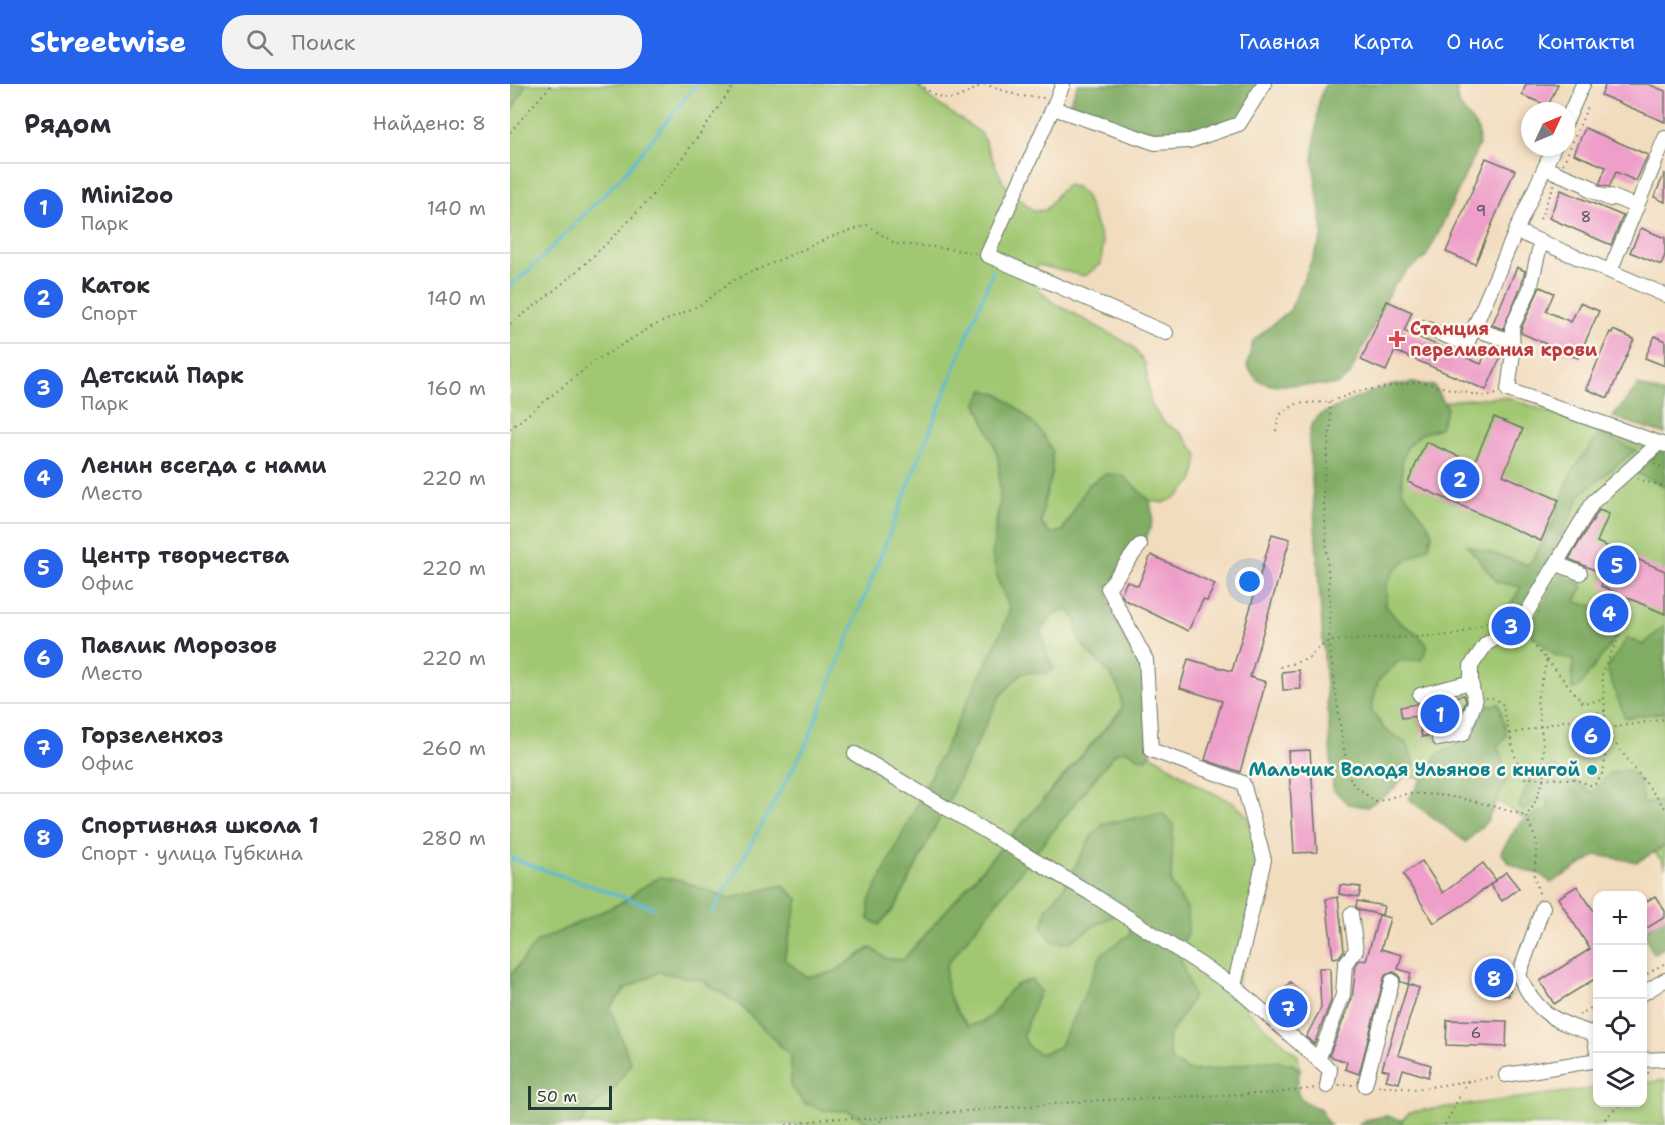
<!DOCTYPE html>
<html lang="ru">
<meta charset="utf-8">
<style>
body{margin:0;font-family:"Shantell Sans",sans-serif;background:#f2f2f3;color:#2b2b33}
.controls{position:absolute;right:18px;bottom:18px;display:grid;overflow:hidden;border-radius:12px;box-shadow:0 3px 9px #0003}
.controls button{width:54px;height:54px;display:grid;place-items:center;padding:0;border:0;border-bottom:2px solid #e1e1e2;background:#fff;color:#2b2b33;font:30px sans-serif}
.compass{position:absolute;left:1011px;top:18px;width:54px;height:54px;border-radius:50%;background:#fff;box-shadow:0 3px 9px #0003;rotate:46deg}
.scale{position:absolute;left:18px;bottom:15px;width:84px;box-sizing:border-box;padding-left:6px;border:3px solid #1f3d34;border-top:0;font-size:16px;line-height:21px;white-space:nowrap;color:#1f3d34;-webkit-text-stroke:4px #fbf7ec;paint-order:stroke}
.you{position:absolute;left:740px;top:498px;width:21px;height:21px;margin:-15px;border:4px solid #fff;border-radius:50%;background:#1a73e8;box-shadow:0 0 0 9px #1a73e833}
.badge{display:grid;place-items:center;width:39px;height:39px;border-radius:50%;background:#2563eb;color:#fff;font-size:20px;font-weight:700}
.pin{position:absolute;translate:-50% -50%;border:3px solid #fff;box-shadow:0 2px 6px #0006}
.list{margin:0;padding:0;list-style:none}
h2{display:flex;justify-content:space-between;align-items:center;height:78px;margin:0;padding:0 24px;font-size:26px}
h2 small{font-size:20px;font-weight:400;color:#7c7c81}
.list li{display:grid;grid-template-columns:39px 1fr auto;gap:18px;align-items:center;box-sizing:border-box;height:90px;padding:0 24px;border-top:2px solid #e1e1e2}
.list b{display:block;font-size:22px;white-space:nowrap}
.list p{margin:0;font-size:20px;white-space:nowrap;color:#7c7c81}
.list em{font-size:20px;font-style:normal;color:#7c7c81}
.icon{flex:none;width:33px;height:33px;fill:none;stroke:currentColor;stroke-width:2;stroke-linecap:round;stroke-linejoin:round}
.map{position:relative;flex:none;width:1155px;height:1041px;overflow:hidden}
header{display:flex;align-items:center;gap:36px;box-sizing:border-box;height:84px;padding:0 30px;background:#2563eb;color:#fff}
header strong{font-size:28px}
nav{display:flex;gap:33px;margin-inline-start:auto;font-size:21px}
.search{width:420px;height:54px;background:#f2f2f3;display:flex;align-items:center;gap:15px;box-sizing:border-box;padding:0 21px;border-radius:24px;color:#7c7c81;font-size:22px}
main{display:flex}
aside{flex:1;background:#fff}
.map>svg:first-child{display:block}
</style>
<header>
<strong>Streetwise</strong>
<div class="search"><svg class="icon" aria-label="search" viewBox="0 0 24 24"><circle cx="10" cy="10" r="6"/><path d="M15 15l6 6"/></svg>Поиск</div>
<nav><a>Главная</a><a>Карта</a><a>О нас</a><a>Контакты</a></nav>
</header>
<main>
<aside>
<h2>Рядом<small>Найдено: 8</small></h2>
<ul class="list">
<li><span class="badge">1</span><div><b>MiniZoo</b><p>Парк</p></div><em>140 m</em></li>
<li><span class="badge">2</span><div><b>Каток</b><p>Спорт</p></div><em>140 m</em></li>
<li><span class="badge">3</span><div><b>Детский Парк</b><p>Парк</p></div><em>160 m</em></li>
<li><span class="badge">4</span><div><b>Ленин всегда с нами</b><p>Место</p></div><em>220 m</em></li>
<li><span class="badge">5</span><div><b>Центр творчества</b><p>Офис</p></div><em>220 m</em></li>
<li><span class="badge">6</span><div><b>Павлик Морозов</b><p>Место</p></div><em>220 m</em></li>
<li><span class="badge">7</span><div><b>Горзеленхоз</b><p>Офис</p></div><em>260 m</em></li>
<li><span class="badge">8</span><div><b>Спортивная школа 1</b><p>Спорт · улица Губкина</p></div><em>280 m</em></li>
</ul>
</aside>
<div class="map">
<svg width="1155" height="1041" viewBox="0 0 1155 1041">
<rect width="100%" height="100%" fill="#fbf7ec"/>
<filter id="ink" filterUnits="userSpaceOnUse"><feTurbulence type="fractalNoise" baseFrequency=".0167" numOctaves="2"/><feDisplacementMap in="SourceGraphic" scale="12" xChannelSelector="R" yChannelSelector="G"/><feConvolveMatrix kernelMatrix="1 2 1 2 8 2 1 2 1" color-interpolation-filters="sRGB"/></filter>
<filter id="wash" filterUnits="userSpaceOnUse"><feTurbulence type="fractalNoise" baseFrequency=".008" numOctaves="4" result="noise"/><feDisplacementMap in="SourceGraphic" scale="24" xChannelSelector="R" yChannelSelector="G"/><feGaussianBlur stdDeviation="1.35" result="paint"/><feColorMatrix in="noise" values="0 0 0 0 0 0 0 0 0 0 0 0 0 0 0 0 0 1.4 0 .05"/><feComposite in="paint" operator="in"/></filter>
<g filter="url(#wash)">
<rect width="100%" height="100%" fill="#f2dcbe"/>
<g fill="#a1c772" stroke="#608253" stroke-width="1.5">
<path d="M 15,0 L 406,0 L 422,16 L 471,49 L 494,100 L 523,127 L 536,126 L 548,109 L 557,101 L 566,103 L 576,113 L 593,160 L 591,180 L 575,192 L 528,181 L 520,193 L 527,204 L 542,218 L 621,261 L 635,279 L 641,321 L 654,339 L 671,349 L 688,371 L 684,395 L 670,411 L 654,419 L 640,417 L 626,405 L 578,401 L 552,447 L 541,450 L 531,439 L 534,418 L 542,390 L 489,311 L 474,307 L 467,320 L 484,360 L 489,378 L 490,418 L 485,442 L 489,499 L 500,524 L 493,545 L 360,818 L 379,831 L 387,820 L 490,612 L 512,589 L 523,588 L 537,590 L 544,585 L 537,571 L 530,546 L 544,531 L 557,525 C 571,535 563,545 571,558 C 588,584 612,589 612,625 L 393,876 L 377,875 L 360,864 L 324,888 L 296,893 L 274,875 L 288,815 L 272,801 L 219,815 L 170,796 L 129,805 L 117,816 L 27,858 L 0,892 L 0,28 L 12,8 Z"/>
<path d="M 990,313 L 1000,314 L 1155,371 L 1155,784 L 1152,776 L 1130,755 L 1039,750 L 963,701 L 940,695 L 877,692 L 859,683 L 846,425 L 916,323 L 946,316 Z"/>
<path d="M 616,666 L 630,674 L 641,670 L 691,703 L 724,719 L 738,733 L 756,777 L 755,815 L 727,898 L 729,915 L 738,927 L 788,972 L 790,986 L 782,979 L 679,987 L 661,976 L 658,954 L 682,913 L 668,867 L 677,825 L 661,800 L 663,740 L 652,729 L 594,740 L 583,750 L 552,806 L 537,824 L 559,858 L 582,843 L 607,830 L 622,834 L 620,850 L 565,932 L 549,963 L 531,970 L 519,964 L 513,951 L 519,932 L 493,915 C 485,931 475,939 457,942 C 442,922 433,906 437,880 L 605,669 Z"/>
<path d="M 149,888 L 191,896 L 229,920 L 281,972 L 281,1003 L 313,1026 L 339,1027 L 362,1041 L 70,1041 L 76,1031 L 105,1003 L 109,949 L 100,924 L 115,905 Z"/>
<path d="M 1155,996 L 1155,1041 L 892,1041 L 892,1036 L 900,1028 L 1087,1004 L 1088,1018 L 1132,1018 L 1133,999 Z"/>
</g>
<g fill="#80ac64" stroke="#50744c" stroke-width="1.5">
<path d="M 0,0 L 15,0 L 13,8 L 0,28 Z"/>
<path d="M 568,0 L 753,0 L 736,30 L 691,54 L 596,41 L 565,26 L 560,18 Z"/>
<path d="M 815,0 L 949,0 C 939,20 961,31 968,47 C 969,51 968,57 969,61 L 927,152 L 915,174 L 898,186 L 883,202 L 839,292 L 826,301 L 760,301 L 747,296 L 737,282 L 743,257 L 780,226 L 813,151 L 803,77 L 809,17 Z"/>
<path d="M 903,299 L 924,302 L 937,324 L 930,344 L 911,350 L 897,363 L 892,379 L 892,406 L 918,440 L 922,450 L 919,462 L 886,484 L 876,500 L 876,522 L 889,538 L 907,549 L 918,562 L 911,576 L 889,577 L 868,597 L 861,626 L 875,646 L 897,660 L 905,680 L 883,706 L 857,723 L 838,720 L 823,705 L 799,353 L 801,341 L 809,331 L 863,307 L 882,301 Z"/>
<path d="M 1128,301 L 1155,310 L 1155,350 L 1103,333 Z"/>
<path d="M 474,306 L 489,310 L 512,328 L 532,349 L 542,367 L 542,390 L 534,418 L 531,439 L 540,450 L 553,447 L 578,401 L 595,390 L 612,391 L 640,417 L 643,433 L 640,446 L 634,457 L 597,503 L 600,524 L 611,549 L 629,575 L 633,590 L 641,670 L 637,675 L 630,674 L 616,666 L 605,669 L 437,880 C 433,906 442,922 458,942 C 494,935 484,915 508,900 C 512,898 518,897 522,896 L 530,907 L 513,951 L 519,964 L 531,970 L 549,963 L 565,932 L 592,870 L 620,850 L 621,835 L 607,830 L 582,843 L 559,859 L 543,858 L 532,843 L 537,824 L 552,806 L 583,750 L 594,740 L 652,729 L 663,740 L 661,800 L 677,825 L 678,849 L 668,867 L 683,913 L 658,954 L 661,976 C 667,980 674,986 681,987 C 715,990 762,963 790,986 C 783,1010 788,1017 811,1025 L 817,1038 L 821,1041 L 362,1041 L 339,1027 L 313,1026 L 294,1019 L 281,1003 L 281,972 L 229,920 L 191,896 L 149,888 L 115,905 L 100,924 L 121,980 L 105,1003 L 76,1031 L 70,1041 L 0,1041 L 0,892 L 27,858 L 117,816 L 129,805 L 150,793 L 170,796 L 219,815 L 272,801 L 288,815 L 274,875 L 296,893 L 324,888 L 361,864 L 377,875 L 393,876 L 612,626 C 612,589 588,584 571,558 C 563,545 571,535 557,525 L 544,531 L 530,546 L 537,571 L 544,585 L 537,590 L 523,588 L 512,589 L 490,612 L 387,820 L 369,841 L 359,835 L 359,818 L 493,545 L 500,524 L 489,499 L 482,471 L 490,418 L 489,378 L 484,360 L 467,319 Z"/>
<path d="M 1089,350 L 1126,366 L 1072,409 L 1019,518 L 1002,531 L 996,528 L 1011,503 L 987,498 L 957,461 L 1019,481 L 1041,444 L 1061,389 Z"/>
<path d="M 1151,366 L 1155,368 L 1155,402 L 1126,389 Z"/>
<path d="M 1050,490 L 1073,502 L 1065,518 L 1100,525 L 1093,541 L 1109,549 L 1070,602 L 1062,606 L 1063,576 L 1045,571 L 1018,547 Z"/>
<path d="M 1155,541 L 1155,628 L 1115,634 L 1097,585 L 1117,554 L 1133,561 Z"/>
<path d="M 989,620 L 997,651 L 987,663 C 994,673 992,683 998,693 L 977,737 L 956,758 L 899,715 L 927,671 L 961,653 L 975,622 Z"/>
<path d="M 1043,681 L 1082,709 L 1100,689 L 1118,686 L 1130,697 L 1133,720 L 1153,717 L 1155,715 L 1155,762 L 1127,778 L 1087,771 L 1041,799 L 1030,790 L 1016,787 L 998,778 L 991,768 L 1009,739 L 1037,725 L 1039,715 L 1023,719 L 1014,726 L 1008,724 L 1022,689 Z"/>
<path d="M 1155,830 L 1155,863 L 1143,870 L 1134,848 Z"/>
<path d="M 876,1032 L 892,1036 L 892,1041 L 849,1041 L 855,1036 Z"/>
</g>
<g fill="none" stroke-linecap="round" stroke-linejoin="round">
<g stroke="#56b9d4" stroke-width="3">
<path d="M 0,202 L 22,184 L 113,91 L 187,0"/>
<path d="M 0,774 L 145,824"/>
<path d="M 202,830 L 296,661 L 483,187"/>
</g>
</g>
<g id="blocks">
<g fill="#ee9ec9">
<path d="M 1016,0 L 1048,0 L 1038,22 L 1012,11 Z"/>
<path d="M 1096,0 L 1138,0 L 1155,7 L 1155,38 L 1091,11 Z"/>
<path d="M 1075,44 L 1138,71 L 1126,97 L 1106,88 L 1099,103 L 1089,101 L 1096,83 L 1064,70 Z"/>
<path d="M 976,74 L 1005,86 L 965,180 L 936,168 Z"/>
<path d="M 1155,89 L 1155,118 L 1144,113 Z"/>
<path d="M 1051,106 L 1113,132 L 1101,161 L 1039,134 Z"/>
<path d="M 1131,144 L 1155,154 L 1155,171 L 1151,181 L 1120,168 Z"/>
<path d="M 1007,183 L 1015,187 L 1011,202 L 993,245 L 982,241 Z"/>
<path d="M 1030,203 L 1044,209 L 1036,227 L 1061,238 L 1070,219 L 1089,227 L 1068,274 L 1011,249 L 1011,245 Z"/>
<path d="M 877,217 L 902,228 L 894,247 L 971,280 L 978,264 L 992,270 L 976,306 L 885,267 L 876,287 L 851,276 Z"/>
<path d="M 1103,246 L 1124,255 L 1098,314 L 1076,305 L 1100,248 L 1102,249 Z"/>
<path d="M 1145,252 L 1155,257 L 1155,282 L 1135,274 Z"/>
<path d="M 984,333 L 1013,345 L 993,391 L 1049,416 L 1031,457 L 898,398 L 916,358 L 964,379 Z"/>
<path d="M 1089,426 L 1099,430 L 1087,458 L 1155,487 L 1155,530 L 1091,502 L 1096,491 L 1059,475 Z"/>
<path d="M 762,450 L 780,455 L 740,593 L 756,598 L 730,688 L 695,676 L 712,617 L 670,604 L 678,575 L 722,587 Z"/>
<path d="M 641,471 L 705,500 L 697,517 L 693,516 L 678,547 L 615,516 L 611,510 L 617,497 L 628,502 Z"/>
<path d="M 789,586 L 791,605 L 773,606 L 772,588 Z"/>
<path d="M 954,611 L 956,617 L 950,633 L 945,639 L 946,642 L 927,646 L 921,651 L 912,653 L 908,632 L 892,634 L 890,623 Z"/>
<path d="M 800,666 L 807,768 L 784,769 L 778,667 Z"/>
<path d="M 912,777 L 933,809 L 973,779 L 986,796 L 953,821 L 924,839 L 893,790 Z"/>
<path d="M 996,788 L 1009,804 L 992,817 L 980,801 Z"/>
<path d="M 830,801 L 851,803 L 849,813 L 829,810 Z"/>
<path d="M 1067,802 L 1088,833 L 1088,893 L 1044,920 L 1030,897 L 1080,865 L 1048,814 Z"/>
<path d="M 1145,812 L 1155,827 L 1155,833 L 1132,847 L 1132,820 Z"/>
<path d="M 828,813 L 834,866 L 829,873 L 823,874 L 816,815 Z"/>
<path d="M 847,817 L 874,822 L 872,831 L 849,826 L 846,823 Z"/>
<path d="M 869,831 L 880,834 L 871,865 L 892,871 L 888,885 L 901,889 L 898,900 L 891,898 L 889,891 L 884,888 L 876,890 L 874,894 L 849,990 L 835,985 L 837,978 L 819,972 L 842,914 L 846,880 L 850,876 L 856,877 Z"/>
<path d="M 976,875 L 988,877 L 986,893 L 1001,895 L 999,912 L 972,909 Z"/>
<path d="M 809,884 L 820,884 L 821,917 L 804,960 L 796,953 L 811,924 Z"/>
<path d="M 780,898 L 794,910 L 776,931 L 762,919 Z"/>
<path d="M 898,900 L 909,904 L 888,971 L 921,981 L 918,993 L 893,985 L 889,999 L 876,996 L 879,987 L 872,985 Z"/>
<path d="M 937,936 L 997,937 L 996,963 L 936,961 Z"/>
</g>
</g>
</g>
<g filter="url(#ink)">
<use href="#blocks" fill-opacity="0" stroke="#697564" stroke-width="1.5"/>
<g fill="none" stroke-linecap="round" stroke-linejoin="round">
<g stroke="#697564" stroke-width="16">
<g id="minor">
<path d="M 543,24 L 553,0"/>
<path d="M 1056,38 L 1073,0"/>
<path d="M 1044,63 L 1006,147 L 1155,211"/>
<path d="M 1035,84 L 1081,103 L 1079,106 L 1100,115 L 1101,112 L 1127,123"/>
<path d="M 1031,157 L 1020,205 L 1002,243 L 1003,269 L 998,306 L 1155,361"/>
<path d="M 1100,187 L 1155,54"/>
<path d="M 913,243 L 957,260 L 1006,147"/>
<path d="M 964,245 L 1002,257"/>
<path d="M 656,249 L 477,171 L 543,24 L 645,59 L 680,57 L 729,40 L 754,0"/>
<path d="M 630,461 L 598,504 L 636,576 L 641,666 L 733,699 L 754,776 L 724,902"/>
<path d="M 1047,480 L 1070,489"/>
<path d="M 910,611 L 961,598"/>
<path d="M 929,655 L 953,650 L 965,618 L 961,598 L 961,582 L 976,560 L 1000,546 L 1013,535 L 1083,418 L 1149,359"/>
<path d="M 345,670 L 580,809 L 724,902 L 820,986 L 817,1002"/>
<path d="M 1033,823 L 1009,891 C 1027,931 1045,937 1084,950"/>
<path d="M 1132,910 L 1155,896"/>
<path d="M 1088,943 L 1084,950 L 1088,974"/>
<path d="M 808,976 L 833,911 L 835,880 L 846,866 L 841,830"/>
<path d="M 1132,976 L 1155,975"/>
<path d="M 996,991 L 1088,976"/>
<path d="M 855,1001 L 882,897"/>
</g>
</g>
<g stroke="#697564" stroke-width="2" stroke-dasharray="1.5 4.5" stroke-linecap="butt">
<path d="M 408,0 C 439,21 442,18 473,0"/>
<path d="M 474,0 L 510,12 L 535,14"/>
<path d="M 0,48 L 42,0"/>
<path d="M 1053,80 L 1078,22"/>
<path d="M 1030,135 L 1045,99"/>
<path d="M 0,240 C 50,205 99,160 140,114 C 171,79 198,38 225,0"/>
<path d="M 819,318 L 821,339 L 813,403 L 820,518 L 819,557 L 832,655 L 841,698 L 865,718 C 875,716 886,711 896,710 C 936,708 978,720 1016,732"/>
<path d="M 0,345 L 85,277 L 141,243 L 192,220 L 222,197 L 321,153 L 357,141 L 386,160 L 426,163 L 465,169"/>
<path d="M 766,347 L 769,331 L 788,319 L 819,318 L 849,307 L 910,298 L 976,313 L 986,310"/>
<path d="M 1144,380 L 1155,384"/>
<path d="M 1127,395 L 1155,403"/>
<path d="M 1011,553 L 1022,559 L 1037,576 L 1027,616 L 1033,658 L 1034,694 L 1024,721 L 1016,732 L 1027,758 L 1024,792 L 1030,812"/>
<path d="M 1037,576 L 1073,619 L 1094,616"/>
<path d="M 770,583 L 798,575 L 807,565 L 819,557 L 946,551 L 984,536 L 990,538"/>
<path d="M 976,614 L 980,613 L 992,619 L 1006,676 L 1015,694 L 1064,695 L 1083,702 C 1100,688 1094,665 1094,645 L 1155,724"/>
<path d="M 1095,627 L 1092,588 L 1114,543 L 1096,510"/>
<path d="M 1000,650 L 1095,627 L 1094,645 L 1155,635"/>
<path d="M 1132,893 L 1155,879"/>
<path d="M 1069,931 L 1088,920"/>
<path d="M 1132,1000 L 1139,987"/>
<path d="M 829,1001 L 844,1001"/>
<path d="M 868,1002 L 907,1005 L 984,993"/>
<path d="M 276,1041 L 323,1034 L 356,1035 L 592,1016 L 766,1009 L 806,1004"/>
<path d="M 365,1041 L 375,1034"/>
<path d="M 935,1041 L 958,996"/>
<path d="M 1095,1041 L 1095,1035 L 1112,1018"/>
</g>
<use href="#minor" stroke="#fff" stroke-width="14"/>
</g>
</g>
<path fill="#e0444e" stroke="#fbf7ec" stroke-width="2" d="M884 246h6v6h6v6h-6v6h-6v-6h-6v-6h6z"/>
<circle fill="#0f9aa8" stroke="#fbf7ec" stroke-width="2" cx="1082" cy="686" r="6"/>
<g text-anchor="middle" dominant-baseline="central" stroke-width="5" stroke-linejoin="round" paint-order="stroke">
<g font-size="15" fill="#535559">
<text x="971" y="127">9</text>
<text x="1076" y="133">8</text>
<text x="966" y="949">6</text>
</g>
<g font-size="18" font-weight="bold" fill="#be3a42" stroke="#fbf7ec" text-anchor="start">
<text x="900" y="245">Станция<tspan x="900" dy="21">переливания крови</tspan></text>
</g>
<g font-size="18" font-weight="bold" fill="#0d838f" stroke="#fbf7ec" text-anchor="end">
<text x="1070" y="686">Мальчик Володя Ульянов с книгой</text>
</g>
</g>
</svg>
<div class="controls">
<button>+</button>
<button>−</button>
<button><svg class="icon" aria-label="locate" viewBox="0 0 24 24"><circle cx="12" cy="12" r="6"/><path d="M12 2v4M12 18v4M2 12h4M18 12h4"/></svg></button>
<button><svg class="icon" aria-label="layers" viewBox="0 0 24 24"><path d="M12 4l9 5-9 5-9-5zM3 14l9 5 9-5"/></svg></button>
</div>
<svg class="compass" viewBox="-18 -18 36 36"><path d="M0-13l5 13h-10z" fill="#e53935"/><path d="M0 13l5-13h-10z" fill="#7c7c81"/></svg>
<div class="scale">50 m</div>
<div class="you"></div>
<div class="pin badge" style="left:930px;top:630px">1</div>
<div class="pin badge" style="left:950px;top:395px">2</div>
<div class="pin badge" style="left:1001px;top:542px">3</div>
<div class="pin badge" style="left:1099px;top:529px">4</div>
<div class="pin badge" style="left:1107px;top:481px">5</div>
<div class="pin badge" style="left:1081px;top:651px">6</div>
<div class="pin badge" style="left:778px;top:924px">7</div>
<div class="pin badge" style="left:984px;top:894px">8</div>
</div>
</main>
